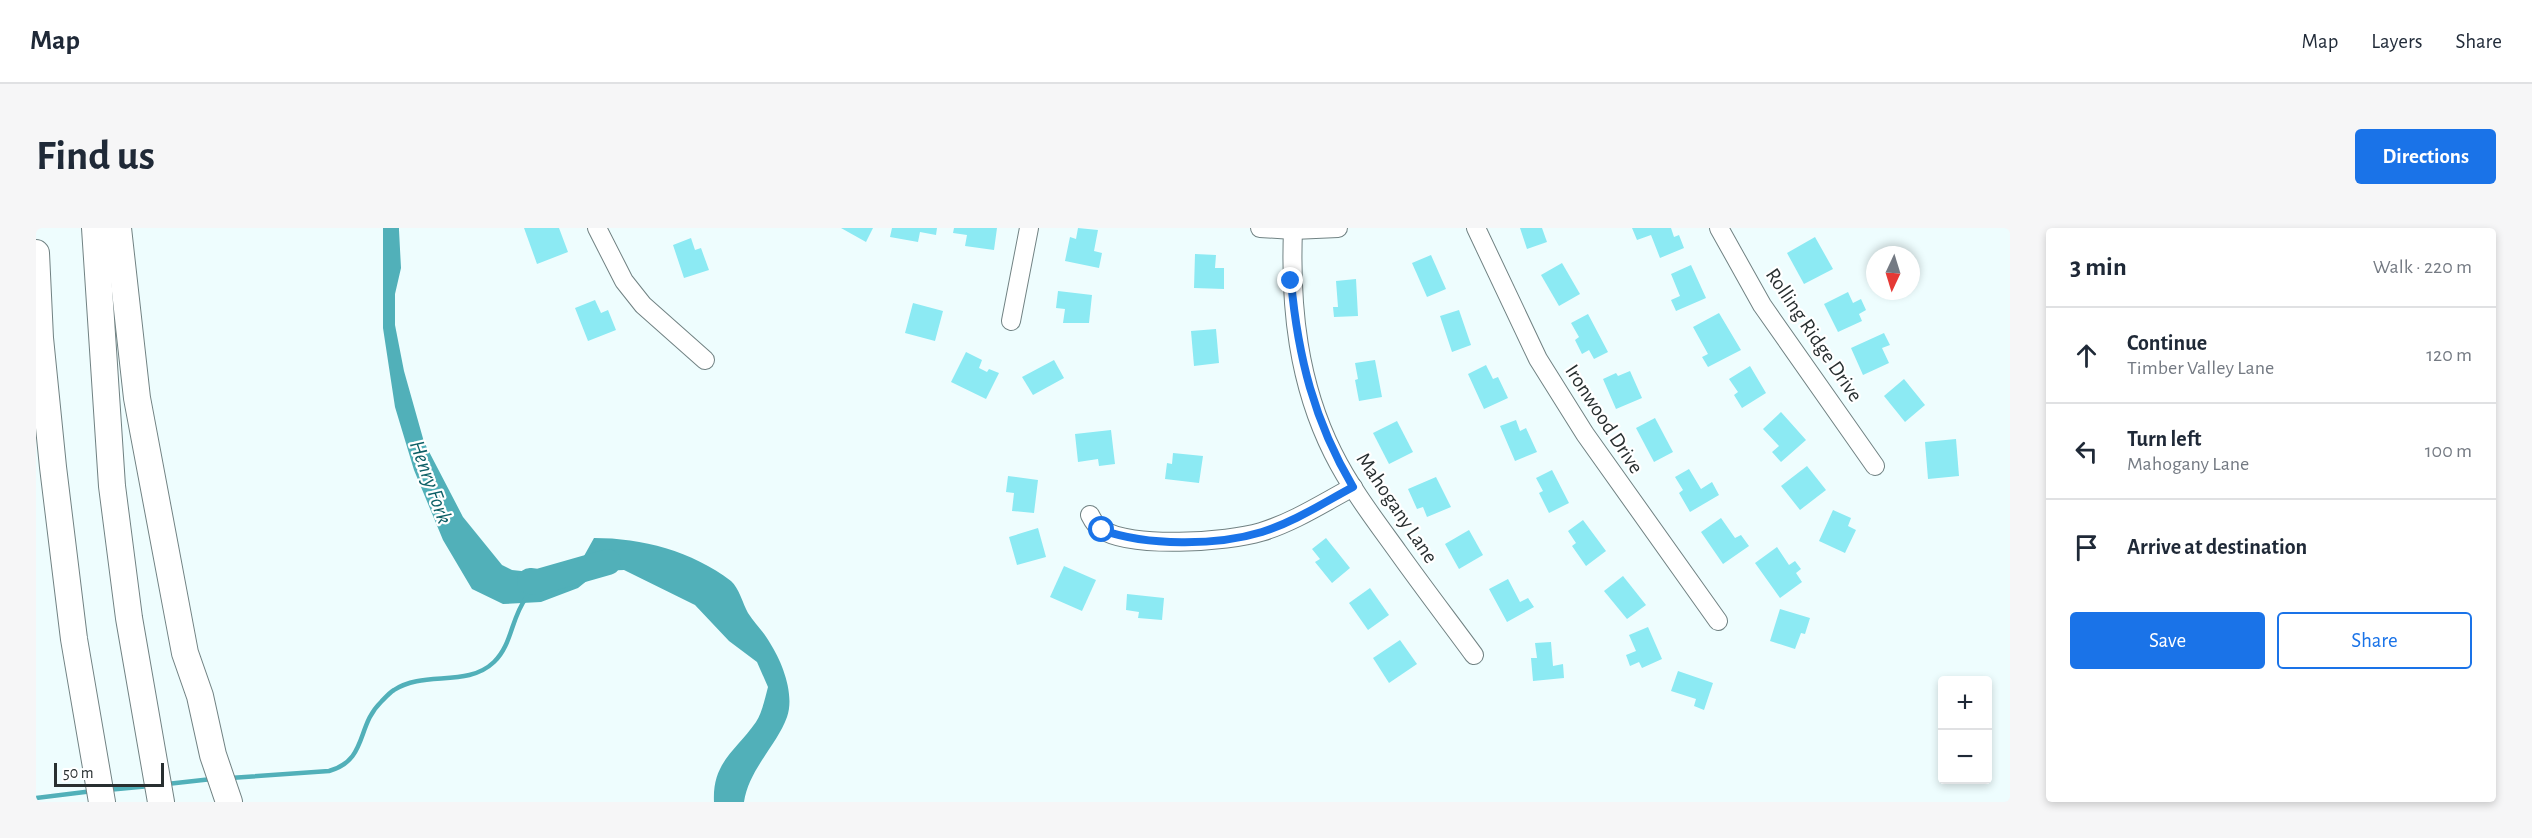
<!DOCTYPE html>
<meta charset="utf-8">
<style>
body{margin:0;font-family:"Alegreya Sans",sans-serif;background:#f6f6f7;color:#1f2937}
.controls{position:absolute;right:18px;bottom:18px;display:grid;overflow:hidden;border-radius:6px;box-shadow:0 3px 9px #0003}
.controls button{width:54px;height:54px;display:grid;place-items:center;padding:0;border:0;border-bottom:2px solid #e0e1e3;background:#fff;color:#1f2937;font:30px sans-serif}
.compass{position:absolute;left:1830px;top:18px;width:54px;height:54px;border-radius:50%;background:#fff;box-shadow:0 3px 9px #0003;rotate:184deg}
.scale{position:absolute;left:18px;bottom:15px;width:110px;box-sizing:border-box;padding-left:6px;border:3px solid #282f30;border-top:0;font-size:16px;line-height:21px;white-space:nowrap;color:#282f30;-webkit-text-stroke:4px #fff;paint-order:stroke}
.stop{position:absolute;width:18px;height:18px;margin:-14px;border:4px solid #1a73e8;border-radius:50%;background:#fff}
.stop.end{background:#1a73e8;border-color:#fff;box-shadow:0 2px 6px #0008}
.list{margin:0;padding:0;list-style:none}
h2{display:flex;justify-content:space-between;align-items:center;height:78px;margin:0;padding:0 24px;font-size:26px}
h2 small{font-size:20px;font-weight:400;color:#747a83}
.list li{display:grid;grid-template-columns:39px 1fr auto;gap:18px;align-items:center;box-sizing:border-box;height:96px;padding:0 24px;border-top:2px solid #e0e1e3}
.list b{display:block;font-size:22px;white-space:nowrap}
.list p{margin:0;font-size:20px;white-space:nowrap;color:#747a83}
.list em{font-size:20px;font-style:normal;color:#747a83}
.actions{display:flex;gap:12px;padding:18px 24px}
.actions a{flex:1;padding:14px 0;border:2px solid #1a73e8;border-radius:6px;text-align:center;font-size:21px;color:#1a73e8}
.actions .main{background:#1a73e8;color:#fff}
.icon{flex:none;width:33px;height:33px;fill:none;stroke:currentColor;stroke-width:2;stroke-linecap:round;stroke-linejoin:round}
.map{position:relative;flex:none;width:1974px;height:574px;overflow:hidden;border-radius:6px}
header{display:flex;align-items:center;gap:36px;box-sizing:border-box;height:84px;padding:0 30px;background:#fff;border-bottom:2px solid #e0e1e3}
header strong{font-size:28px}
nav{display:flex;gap:33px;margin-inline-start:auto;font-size:21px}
.intro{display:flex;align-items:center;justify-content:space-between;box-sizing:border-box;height:144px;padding:0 36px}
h1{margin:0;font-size:42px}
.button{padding:15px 27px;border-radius:6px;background:#1a73e8;color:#fff;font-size:21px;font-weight:700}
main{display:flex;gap:36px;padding:0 36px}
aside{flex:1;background:#fff;border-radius:6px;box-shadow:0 3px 9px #0003}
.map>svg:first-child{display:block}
</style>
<header>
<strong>Map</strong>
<nav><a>Map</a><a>Layers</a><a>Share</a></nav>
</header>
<div class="intro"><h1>Find us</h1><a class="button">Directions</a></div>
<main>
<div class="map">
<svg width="1974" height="574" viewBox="0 0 1974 574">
<rect width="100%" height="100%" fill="#eefdfe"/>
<path fill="#51b0b9" d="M 347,0 L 363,0 L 363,2 L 365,40 L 359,66 L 359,97 L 368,143 L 388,214 L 427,289 L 466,337 L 476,342 L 522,347 L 538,346 L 558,310 C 606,310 656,323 695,353 C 703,360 707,376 712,385 C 719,396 728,404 734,415 C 746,434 759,466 751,489 C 741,517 713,541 708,574 L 678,574 C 676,534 700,523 720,494 C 726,485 729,470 732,459 L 721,434 L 693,413 L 659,377 L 588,342 L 563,343 L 542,360 L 505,374 L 467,376 L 436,361 L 407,312 L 378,242 L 359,179 L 347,100 Z"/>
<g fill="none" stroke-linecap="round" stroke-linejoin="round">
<g stroke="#51b0b9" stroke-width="4.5">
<path d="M 194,550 L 293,543 C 332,532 320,498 345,474 C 349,470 353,465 358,462 C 388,442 431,460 458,434 C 476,417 475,390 490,370"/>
<path d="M 131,556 L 176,551"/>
<path d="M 71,562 L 114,558"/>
<path d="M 0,570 L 57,563"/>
</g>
<path stroke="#51b0b9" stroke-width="26" d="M 494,353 L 502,354 L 572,334"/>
</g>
<g fill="#8ceaf3">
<path d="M 488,0 L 523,0 L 532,24 L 501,36 Z"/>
<path d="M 805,0 L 837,0 L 830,14 Z"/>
<path d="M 856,0 L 901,0 L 900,7 L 884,4 L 882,14 L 854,9 Z"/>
<path d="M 918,0 L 961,0 L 958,22 L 929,18 L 931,7 L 917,5 Z"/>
<path d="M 1042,0 L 1062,2 L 1058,23 L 1066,25 L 1063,40 L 1029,33 L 1034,9 L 1040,11 Z"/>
<path d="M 1484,0 L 1506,0 L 1511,14 L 1491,21 Z"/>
<path d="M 1596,0 L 1635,0 L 1638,9 L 1643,7 L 1648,20 L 1624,30 L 1615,7 L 1601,12 Z"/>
<path d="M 1779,9 L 1797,41 L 1768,56 L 1751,25 Z"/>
<path d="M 655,10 L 659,22 L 665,20 L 673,42 L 648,50 L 637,17 Z"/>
<path d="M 1159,26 L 1180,27 L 1179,40 L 1188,40 L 1188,61 L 1158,60 Z"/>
<path d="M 1395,27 L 1410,61 L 1391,69 L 1376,35 Z"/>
<path d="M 1526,35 L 1544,66 L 1523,78 L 1505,47 Z"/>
<path d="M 1655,37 L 1670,70 L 1640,83 L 1635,72 L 1644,68 L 1635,46 Z"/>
<path d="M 1320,51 L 1322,88 L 1298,89 L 1297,79 L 1302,79 L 1300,53 Z"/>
<path d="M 1022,63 L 1056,67 L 1053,95 L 1027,95 L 1029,81 L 1020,80 Z"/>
<path d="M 1812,64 L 1817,75 L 1825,71 L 1830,82 L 1823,86 L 1826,93 L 1802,104 L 1788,76 Z"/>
<path d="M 559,72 L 565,85 L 572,82 L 580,102 L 552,113 L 539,80 Z"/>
<path d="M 877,75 L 907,83 L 899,113 L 869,105 Z"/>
<path d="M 1423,82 L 1435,117 L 1416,124 L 1404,88 Z"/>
<path d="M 1683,85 L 1705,122 L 1672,139 L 1666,129 L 1672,126 L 1657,99 Z"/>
<path d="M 1552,86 L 1572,124 L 1558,131 L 1553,122 L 1546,126 L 1539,112 L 1543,109 L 1535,95 Z"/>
<path d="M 1180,101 L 1183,135 L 1158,138 L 1155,103 Z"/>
<path d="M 1848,105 L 1854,117 L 1846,120 L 1853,135 L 1827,147 L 1815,120 Z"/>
<path d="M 930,124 L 946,132 L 943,140 L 951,144 L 953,141 L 963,145 L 950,171 L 915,154 Z"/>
<path d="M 1018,132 L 1028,150 L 997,167 L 986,149 Z"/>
<path d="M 1339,132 L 1346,169 L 1323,173 L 1319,152 L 1322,151 L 1319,135 Z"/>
<path d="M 1450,137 L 1457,151 L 1462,149 L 1472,170 L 1448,181 L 1432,146 Z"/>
<path d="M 1714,138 L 1730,165 L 1706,180 L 1698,167 L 1702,164 L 1693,151 Z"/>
<path d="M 1594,143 L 1606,170 L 1580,181 L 1567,151 L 1580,145 L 1582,148 Z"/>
<path d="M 1868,151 L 1889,177 L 1869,194 L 1848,168 Z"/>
<path d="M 1745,184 L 1770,212 L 1745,234 L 1736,224 L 1743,218 L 1727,201 Z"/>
<path d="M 1619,190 L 1637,224 L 1618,234 L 1600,200 Z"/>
<path d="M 1480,192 L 1484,203 L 1490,200 L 1501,224 L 1479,233 L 1464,198 Z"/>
<path d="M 1361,193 L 1377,224 L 1353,236 L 1337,205 Z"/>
<path d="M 1075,202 L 1079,236 L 1063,238 L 1062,231 L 1042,234 L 1039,206 Z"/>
<path d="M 1920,211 L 1923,248 L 1892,251 L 1889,214 Z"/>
<path d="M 1137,225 L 1167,228 L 1163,255 L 1129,251 L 1131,235 L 1136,236 Z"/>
<path d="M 1771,238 L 1790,262 L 1764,282 L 1745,258 Z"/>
<path d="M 1653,241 L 1665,261 L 1676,254 L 1683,267 L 1654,284 L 1643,265 L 1647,262 L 1639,249 Z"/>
<path d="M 1516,242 L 1533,275 L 1513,285 L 1503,265 L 1507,263 L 1500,250 Z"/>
<path d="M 972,248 L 1002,252 L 998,285 L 976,283 L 978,265 L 970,264 Z"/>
<path d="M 1400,249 L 1415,279 L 1391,289 L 1387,279 L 1381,281 L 1372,261 Z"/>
<path d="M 1797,282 L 1815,290 L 1812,298 L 1820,302 L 1809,325 L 1783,313 Z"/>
<path d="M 1685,290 L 1699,310 L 1705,307 L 1713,318 L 1687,336 L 1665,304 Z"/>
<path d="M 1547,292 L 1570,323 L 1550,338 L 1536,318 L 1540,315 L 1532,303 Z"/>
<path d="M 1002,300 L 1010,329 L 981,337 L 973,309 Z"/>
<path d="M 1433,302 L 1447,327 L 1423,341 L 1409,316 Z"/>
<path d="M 1290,310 L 1314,340 L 1296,355 L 1279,334 L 1284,331 L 1276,321 Z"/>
<path d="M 1741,319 L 1753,337 L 1759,333 L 1765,341 L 1760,345 L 1766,354 L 1744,370 L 1719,335 Z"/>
<path d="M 1028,338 L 1060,352 L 1046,383 L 1014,369 Z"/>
<path d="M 1587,348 L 1610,377 L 1591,391 L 1568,363 Z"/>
<path d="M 1472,351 L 1484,374 L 1492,370 L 1498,379 L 1471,394 L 1453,361 Z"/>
<path d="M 1334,360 L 1353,387 L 1332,402 L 1313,375 Z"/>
<path d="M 1091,366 L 1128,370 L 1126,392 L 1102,390 L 1103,384 L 1090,382 Z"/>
<path d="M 1744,381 L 1774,390 L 1769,406 L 1765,405 L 1759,421 L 1734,413 Z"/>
<path d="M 1612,399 L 1626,431 L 1606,440 L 1603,434 L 1594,438 L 1590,427 L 1600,423 L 1593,407 Z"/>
<path d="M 1364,412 L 1381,436 L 1353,455 L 1337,430 Z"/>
<path d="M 1515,414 L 1517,438 L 1527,436 L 1528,450 L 1497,453 L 1495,430 L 1501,430 L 1499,415 Z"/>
<path d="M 1642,443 L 1677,455 L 1668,482 L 1658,478 L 1660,471 L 1635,463 Z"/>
</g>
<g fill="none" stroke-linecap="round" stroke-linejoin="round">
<g stroke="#718283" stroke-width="20">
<g id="minor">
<path d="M 561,0 L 588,53 L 607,77 L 669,132"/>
<path d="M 1224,0 L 1257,2 L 1302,0"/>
<path d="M 1440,0 L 1502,131 L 1549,206 L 1682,393"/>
<path d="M 1683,0 L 1726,77 L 1839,238"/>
<path d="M 1257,2 C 1254,79 1262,155 1297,225 C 1315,261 1339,292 1362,324 C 1387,359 1413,393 1438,427"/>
<path d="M 975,93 L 993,0"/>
<path d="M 1054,287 C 1057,293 1060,298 1065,301 C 1094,321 1192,314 1225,304 C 1258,294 1287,275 1317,259"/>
</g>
</g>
<g stroke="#718283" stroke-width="28">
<g id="highway">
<path d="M 59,0 L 76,258 L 93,390 L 125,574"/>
<path d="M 82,0 L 101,170 L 149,425 L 164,468 L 177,527 L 193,574"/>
<path d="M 0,25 L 4,110 L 17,239 L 38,411 L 66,574"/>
</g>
</g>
<use href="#minor" stroke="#fff" stroke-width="18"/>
<use href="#highway" stroke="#fff" stroke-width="26"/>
</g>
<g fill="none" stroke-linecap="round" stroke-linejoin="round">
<path stroke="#1a73e8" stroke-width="8" d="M 1066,302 C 1111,318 1180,318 1226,304 C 1258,294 1287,275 1317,259 C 1278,193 1262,129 1255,53"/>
</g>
<g text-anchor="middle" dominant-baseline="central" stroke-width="4.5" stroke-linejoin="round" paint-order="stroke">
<g font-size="21" fill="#282f30" stroke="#fff">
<text transform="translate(1778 107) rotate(56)">Rolling Ridge Drive</text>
<text transform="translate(1568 191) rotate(57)">Ironwood Drive</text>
<text transform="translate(1361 280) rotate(56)">Mahogany Lane</text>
</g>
<g font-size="22" font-style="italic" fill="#0d5f66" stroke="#fff">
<text transform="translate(395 254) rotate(70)">Henry Fork</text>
</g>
</g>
</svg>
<div class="controls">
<button>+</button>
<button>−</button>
</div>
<svg class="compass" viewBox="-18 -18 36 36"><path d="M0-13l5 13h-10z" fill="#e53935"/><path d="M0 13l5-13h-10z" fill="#747a83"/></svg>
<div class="scale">50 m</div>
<div class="stop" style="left:1066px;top:302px"></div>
<div class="stop end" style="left:1255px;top:53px"></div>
</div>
<aside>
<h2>3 min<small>Walk · 220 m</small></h2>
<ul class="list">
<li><svg class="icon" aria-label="ahead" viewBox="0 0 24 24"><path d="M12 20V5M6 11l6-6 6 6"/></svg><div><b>Continue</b><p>Timber Valley Lane</p></div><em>120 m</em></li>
<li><svg class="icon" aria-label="left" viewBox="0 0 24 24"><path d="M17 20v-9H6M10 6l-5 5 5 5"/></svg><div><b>Turn left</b><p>Mahogany Lane</p></div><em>100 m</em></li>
<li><svg class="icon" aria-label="arrive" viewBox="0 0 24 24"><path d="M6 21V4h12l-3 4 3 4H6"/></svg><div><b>Arrive at destination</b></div></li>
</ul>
<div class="actions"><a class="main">Save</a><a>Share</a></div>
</aside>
</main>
